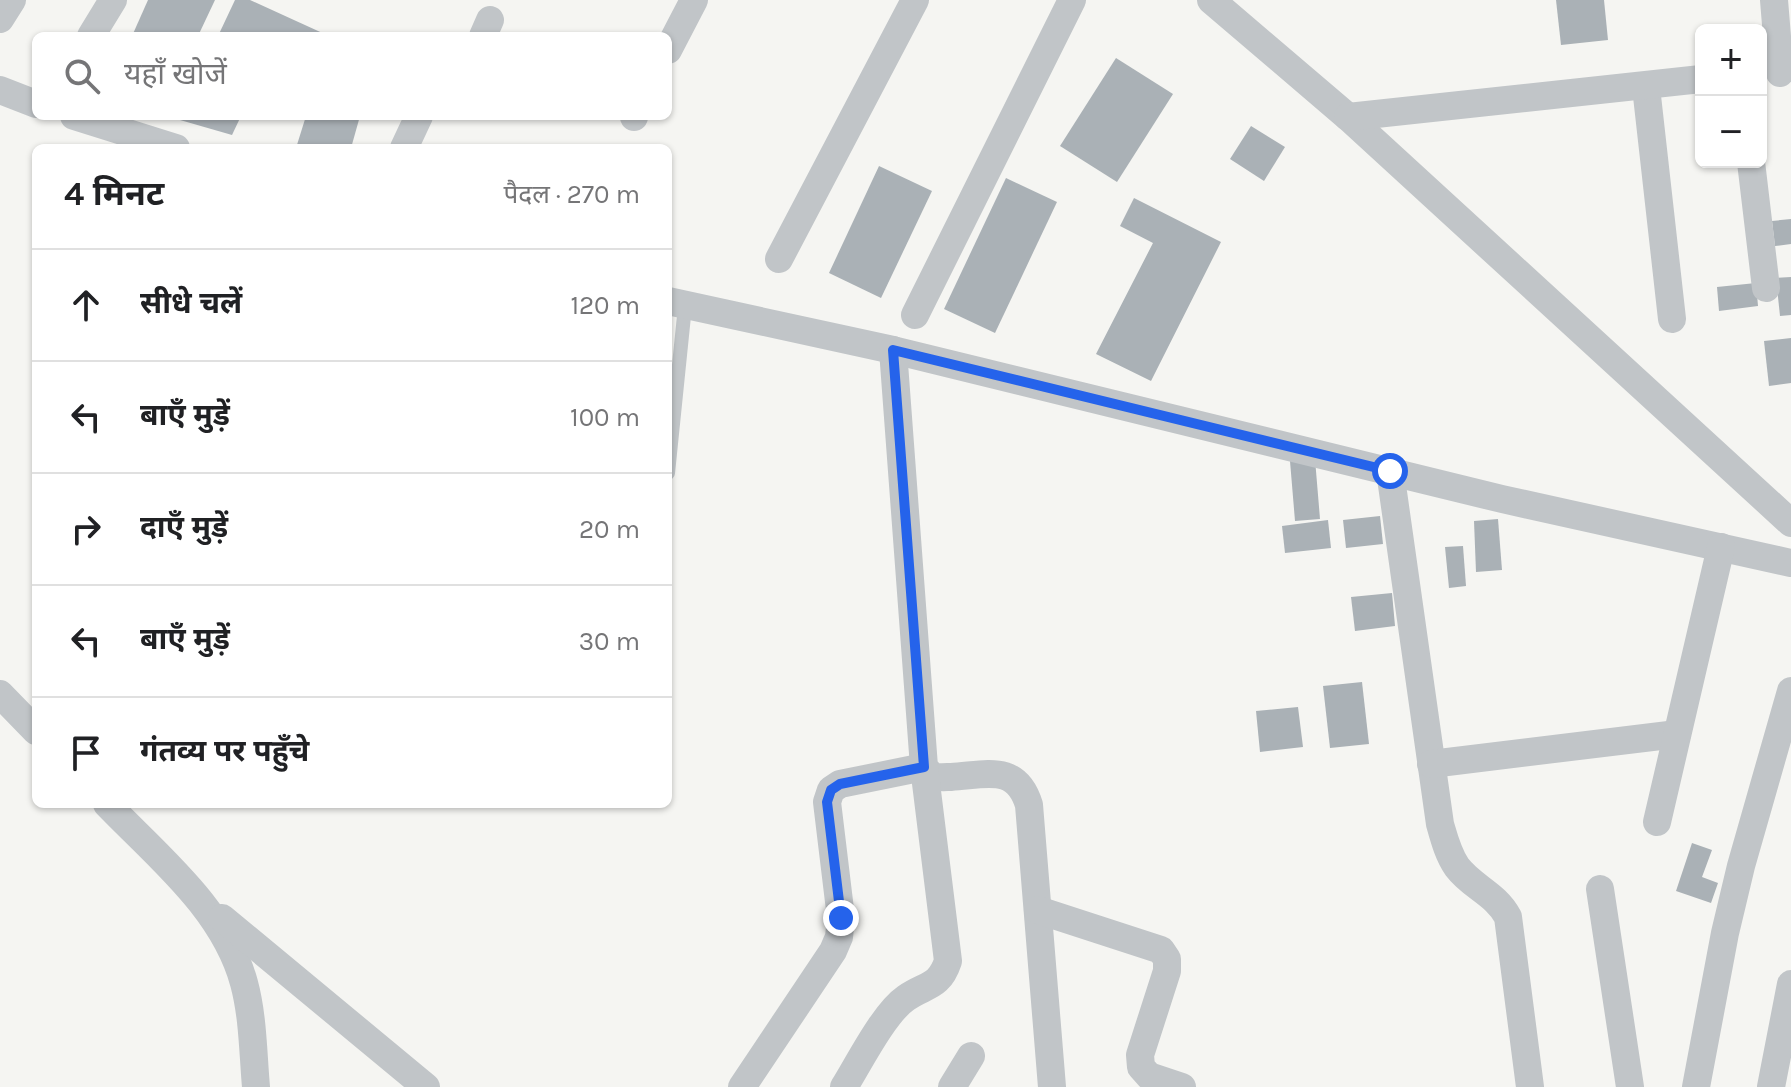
<!DOCTYPE html>
<html lang="hi">
<meta charset="utf-8">
<style>
body{margin:0;font-family:Karla,"Noto Sans Devanagari",sans-serif;background:#f2f2f2;color:#202124}
.controls{position:absolute;right:24px;top:24px;display:grid;overflow:hidden;border-radius:12px;box-shadow:0 2px 6px #0004}
.controls button{width:72px;height:72px;display:grid;place-items:center;padding:0;border:0;border-bottom:2px solid #e0e0e0;background:#fff;color:#202124;font:40px sans-serif}
.stop{position:absolute;width:24px;height:24px;margin:-18px;border:6px solid #2563eb;border-radius:50%;background:#fff}
.stop.end{background:#2563eb;border-color:#fff;box-shadow:0 2px 8px #0008}
.list{margin:0;padding:0;list-style:none}
h2{display:flex;justify-content:space-between;align-items:center;height:104px;margin:0;padding:0 32px;font-size:34px}
h2 small{font-size:26px;font-weight:400;color:#757577}
.list li{display:grid;grid-template-columns:52px 1fr auto;gap:24px;align-items:center;box-sizing:border-box;height:112px;padding:0 32px;border-top:2px solid #e0e0e0}
.list b{display:block;font-size:30px;white-space:nowrap}
.list em{font-size:26px;font-style:normal;color:#757577}
.icon{flex:none;width:44px;height:44px;fill:none;stroke:currentColor;stroke-width:2;stroke-linecap:round;stroke-linejoin:round}
.map{position:relative;flex:none;width:1791px;height:1087px;overflow:hidden}
.search{position:absolute;background:#fff;box-shadow:0 2px 6px #0004;left:32px;top:32px;width:640px;height:88px;display:flex;align-items:center;gap:20px;box-sizing:border-box;padding:0 28px;border-radius:12px;color:#757577;font-size:30px}
.panel{position:absolute;background:#fff;box-shadow:0 2px 6px #0004;left:32px;top:144px;width:640px;height:664px;border-radius:12px}
.map>svg:first-child{display:block}
</style>
<div class="map">
<svg width="1791" height="1087" viewBox="0 0 1791 1087">
<rect width="100%" height="100%" fill="#f5f5f2"/>
<g fill="#aab1b6">
<path d="M 148,0 L 215,0 L 198,36 L 132,36 Z"/>
<path d="M 235,0 L 250,0 L 329,36 L 218,36 Z"/>
<path d="M 1556,0 L 1604,0 L 1608,40 L 1561,45 Z"/>
<path d="M 1116,58 L 1173,94 L 1117,182 L 1060,146 Z"/>
<path d="M 182,116 L 241,116 L 232,135 L 180,120 Z"/>
<path d="M 306,116 L 360,116 L 351,148 L 296,148 Z"/>
<path d="M 1251,126 L 1285,147 L 1264,181 L 1230,159 Z"/>
<path d="M 879,166 L 932,191 L 881,298 L 829,273 Z"/>
<path d="M 1006,178 L 1057,202 L 995,333 L 944,309 Z"/>
<path d="M 1134,198 L 1221,242 L 1151,381 L 1096,354 L 1153,243 L 1120,226 Z"/>
<path d="M 1791,219 L 1791,244 L 1775,246 L 1772,221 Z"/>
<path d="M 1791,277 L 1791,315 L 1780,316 L 1776,278 Z"/>
<path d="M 1756,283 L 1758,306 L 1719,311 L 1717,287 Z"/>
<path d="M 1791,338 L 1791,383 L 1769,386 L 1764,341 Z"/>
<path d="M 1315,459 L 1320,519 L 1295,521 L 1290,461 Z"/>
<path d="M 1380,516 L 1383,544 L 1346,548 L 1343,520 Z"/>
<path d="M 1498,519 L 1502,570 L 1476,572 L 1474,521 Z"/>
<path d="M 1328,520 L 1331,548 L 1285,553 L 1282,526 Z"/>
<path d="M 1463,546 L 1466,586 L 1449,588 L 1445,547 Z"/>
<path d="M 1392,593 L 1395,626 L 1355,631 L 1351,597 Z"/>
<path d="M 1362,682 L 1369,744 L 1330,748 L 1323,686 Z"/>
<path d="M 1298,707 L 1303,747 L 1260,752 L 1256,711 Z"/>
<path d="M 1692,843 L 1712,850 L 1702,877 L 1718,883 L 1711,903 L 1676,891 Z"/>
</g>
<g fill="none" stroke-linecap="round" stroke-linejoin="round">
<path stroke="#c1c5c8" stroke-width="14" d="M 668,473 L 685,306"/>
<g stroke="#c1c5c8" stroke-width="28">
<path d="M 1211,0 L 1348,117 L 1791,523"/>
<path d="M 1774,0 L 1780,73"/>
<path d="M 0,19 L 12,0"/>
<path d="M 91,36 L 113,0"/>
<path d="M 483,36 L 490,20"/>
<path d="M 668,50 L 694,0"/>
<path d="M 1646,87 L 1672,319"/>
<path d="M 0,90 L 36,104"/>
<path d="M 74,116 L 176,148"/>
<path d="M 634,117 L 634,116"/>
<path d="M 1348,117 L 1701,79"/>
<path d="M 404,148 L 419,116"/>
<path d="M 1751,162 L 1766,288"/>
<path d="M 779,259 L 915,0"/>
<path d="M 668,301 L 893,350 L 1502,499 L 1791,563"/>
<path d="M 915,315 L 1072,0"/>
<path d="M 893,350 L 924,767 C 927,770 929,774 933,776 C 937,778 947,777 951,777 C 986,775 1016,763 1029,805 L 1052,1087"/>
<path d="M 1390,471 L 1440,824 C 1444,838 1448,854 1457,867 C 1472,887 1496,894 1508,917 L 1530,1087"/>
<path d="M 0,694 L 36,731"/>
<path d="M 1431,764 L 1677,734"/>
<path d="M 107,804 C 158,857 224,909 244,983 C 253,1016 253,1053 256,1087"/>
<path d="M 1657,822 L 1721,547"/>
<path d="M 1600,889 L 1630,1087"/>
<path d="M 1038,910 L 1161,950 L 1167,959 L 1167,971 L 1140,1055 L 1141,1067 L 1149,1076 L 1182,1087"/>
<path d="M 222,918 L 426,1087"/>
<path d="M 742,1087 L 833,951 L 839,937 L 841,918 L 827,802 L 831,790 L 840,784 L 924,767 L 948,961 C 939,988 926,984 906,998 C 884,1013 859,1063 844,1087"/>
<path d="M 952,1087 L 971,1056"/>
<path d="M 1696,1087 L 1725,933 L 1741,866 L 1791,691"/>
<path d="M 1771,1087 L 1791,984"/>
</g>
</g>
<g fill="none" stroke-linecap="round" stroke-linejoin="round">
<path stroke="#2563eb" stroke-width="10" d="M 841,918 L 827,802 L 831,790 L 840,784 L 924,767 L 893,350 L 1390,471"/>
</g>
</svg>
<div class="controls">
<button>+</button>
<button>−</button>
</div>
<div class="stop" style="left:1390px;top:471px"></div>
<div class="stop end" style="left:841px;top:918px"></div>
<div class="search"><svg class="icon" aria-label="search" viewBox="0 0 24 24"><circle cx="10" cy="10" r="6"/><path d="M15 15l6 6"/></svg>यहाँ खोजें</div>
<section class="panel">
<h2>4 मिनट<small>पैदल · 270 m</small></h2>
<ul class="list">
<li><svg class="icon" aria-label="ahead" viewBox="0 0 24 24"><path d="M12 20V5M6 11l6-6 6 6"/></svg><div><b>सीधे चलें</b></div><em>120 m</em></li>
<li><svg class="icon" aria-label="left" viewBox="0 0 24 24"><path d="M17 20v-9H6M10 6l-5 5 5 5"/></svg><div><b>बाएँ मुड़ें</b></div><em>100 m</em></li>
<li><svg class="icon" aria-label="right" viewBox="0 0 24 24"><path d="M7 20v-9h11M14 6l5 5-5 5"/></svg><div><b>दाएँ मुड़ें</b></div><em>20 m</em></li>
<li><svg class="icon" aria-label="left" viewBox="0 0 24 24"><path d="M17 20v-9H6M10 6l-5 5 5 5"/></svg><div><b>बाएँ मुड़ें</b></div><em>30 m</em></li>
<li><svg class="icon" aria-label="arrive" viewBox="0 0 24 24"><path d="M6 21V4h12l-3 4 3 4H6"/></svg><div><b>गंतव्य पर पहुँचे</b></div></li>
</ul>
</section>
</div>
